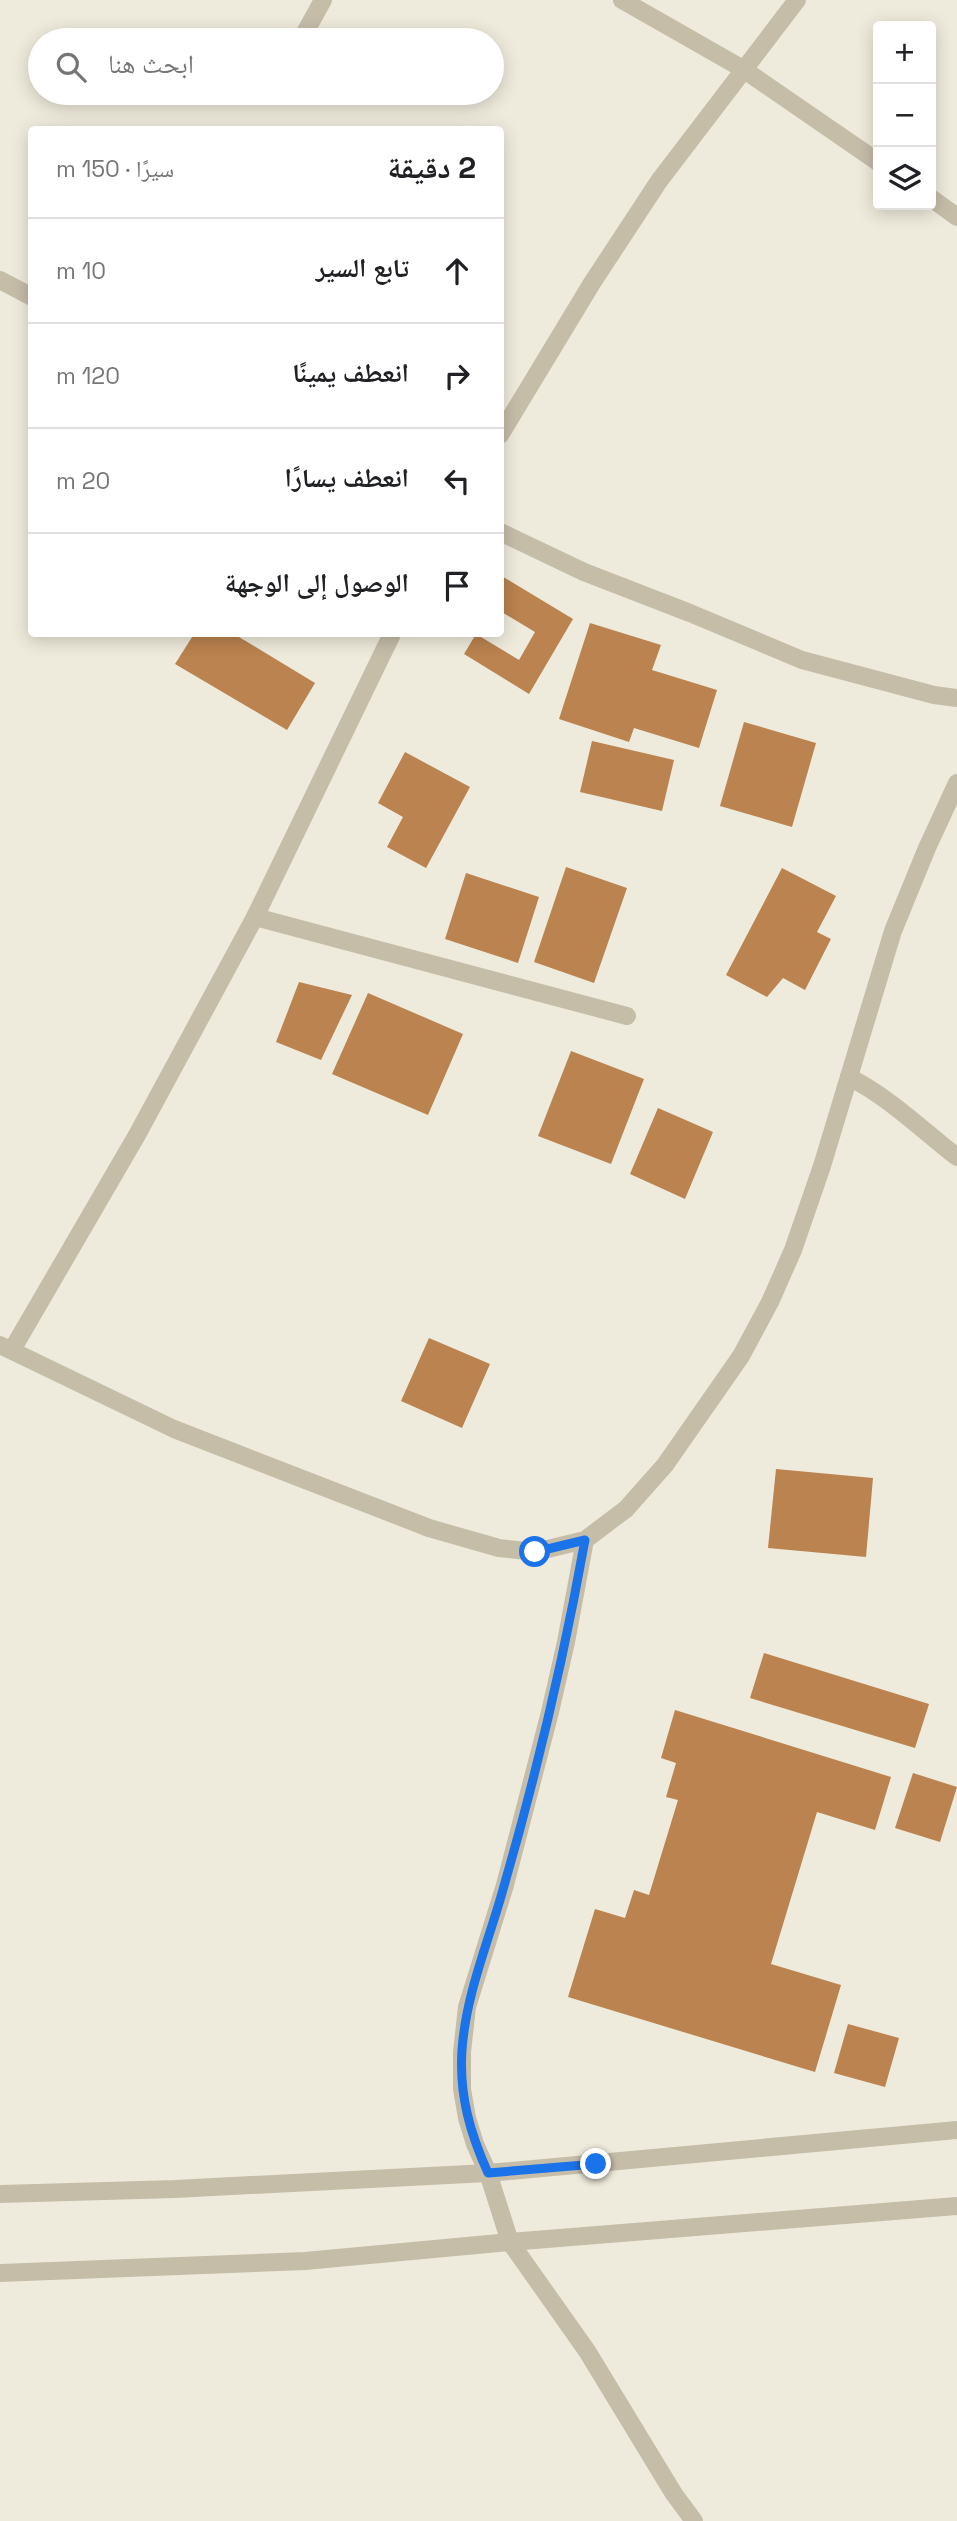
<!DOCTYPE html>
<html lang="ar">
<meta charset="utf-8">
<style>
body{margin:0;font-family:"Space Grotesk","Noto Naskh Arabic",sans-serif;background:#f6f6f6;color:#202124;direction:rtl}
.controls{position:absolute;right:21px;top:21px;display:grid;overflow:hidden;border-radius:7px;box-shadow:0 4px 18px #0003}
.controls button{width:63px;height:63px;display:grid;place-items:center;padding:0;border:0;border-bottom:2px solid #e0e0e0;background:#fff;color:#202124;font:35px sans-serif}
.stop{position:absolute;width:21px;height:21px;margin:-16px;border:5px solid #1a73e8;border-radius:50%;background:#fff}
.stop.end{background:#1a73e8;border-color:#fff;box-shadow:0 2px 7px #0008}
.list{margin:0;padding:0;list-style:none}
h2{display:flex;justify-content:space-between;align-items:center;height:91px;margin:0;padding:0 28px;font-size:30px}
h2 small{font-size:23px;font-weight:400;color:#757577}
.list li{display:grid;grid-template-columns:46px 1fr auto;gap:21px;align-items:center;box-sizing:border-box;height:105px;padding:0 28px;border-top:2px solid #e0e0e0}
.list b{display:block;font-size:26px;white-space:nowrap}
.list em{font-size:23px;font-style:normal;color:#757577}
.icon{flex:none;width:38px;height:38px;fill:none;stroke:currentColor;stroke-width:2;stroke-linecap:round;stroke-linejoin:round}
.map{position:relative;flex:none;width:957px;height:2521px;overflow:hidden;direction:ltr}
.search{position:absolute;background:#fff;box-shadow:0 4px 18px #0003;left:28px;top:28px;width:476px;height:77px;display:flex;align-items:center;gap:18px;box-sizing:border-box;padding:0 24px;border-radius:38px;color:#757577;font-size:26px}
.panel{position:absolute;background:#fff;box-shadow:0 4px 18px #0003;left:28px;top:126px;width:476px;height:511px;border-radius:7px;direction:rtl}
.map>svg:first-child{display:block}
</style>
<div class="map">
<svg width="957" height="2521" viewBox="0 0 957 2521">
<rect width="100%" height="100%" fill="#efebdc"/>
<g fill="#ba834f">
<path d="M 500,575 L 573,619 L 529,694 L 464,654 L 476,634 L 519,660 L 535,632 L 500,611 Z"/>
<path d="M 590,623 L 661,645 L 652,670 L 717,690 L 699,748 L 634,728 L 629,742 L 559,719 Z"/>
<path d="M 194,634 L 234,634 L 315,683 L 287,730 L 175,664 Z"/>
<path d="M 744,722 L 816,743 L 792,827 L 720,806 Z"/>
<path d="M 592,741 L 674,760 L 662,811 L 580,792 Z"/>
<path d="M 405,752 L 470,787 L 426,868 L 387,847 L 403,817 L 378,803 Z"/>
<path d="M 566,867 L 627,888 L 594,983 L 534,962 Z"/>
<path d="M 782,868 L 836,896 L 817,932 L 831,939 L 805,990 L 783,978 L 767,997 L 726,975 Z"/>
<path d="M 466,873 L 539,897 L 518,963 L 445,939 Z"/>
<path d="M 299,982 L 352,995 L 321,1060 L 276,1042 Z"/>
<path d="M 368,993 L 463,1034 L 428,1115 L 332,1074 Z"/>
<path d="M 571,1051 L 644,1079 L 611,1164 L 538,1136 Z"/>
<path d="M 658,1108 L 713,1132 L 685,1199 L 630,1174 Z"/>
<path d="M 429,1338 L 490,1364 L 462,1428 L 401,1401 Z"/>
<path d="M 776,1469 L 873,1478 L 866,1557 L 768,1548 Z"/>
<path d="M 764,1653 L 929,1704 L 915,1748 L 750,1698 Z"/>
<path d="M 675,1710 L 891,1777 L 875,1830 L 817,1812 L 771,1964 L 841,1985 L 815,2072 L 568,1997 L 595,1909 L 625,1918 L 634,1890 L 649,1895 L 678,1800 L 666,1797 L 676,1763 L 661,1758 Z"/>
<path d="M 913,1773 L 957,1787 L 940,1842 L 895,1828 Z"/>
<path d="M 848,2024 L 899,2038 L 885,2087 L 834,2073 Z"/>
</g>
<g fill="none" stroke-linecap="round" stroke-linejoin="round">
<g stroke="#c6bda9" stroke-width="18">
<path d="M 622,0 L 743,69 L 878,162"/>
<path d="M 301,40 L 323,0"/>
<path d="M 931,198 L 957,217"/>
<path d="M 0,280 L 32,297"/>
<path d="M 500,435 L 592,283 L 659,181 L 797,0"/>
<path d="M 500,532 L 584,572 L 690,613 L 802,660 L 934,695 L 957,698"/>
<path d="M 255,917 L 627,1016"/>
<path d="M 849,1077 C 890,1098 921,1129 957,1157"/>
<path d="M 0,1345 L 174,1429 L 429,1528 L 499,1548 L 535,1552 L 585,1540 L 626,1509 L 665,1465 L 741,1356 L 770,1302 L 793,1250 L 822,1166 L 893,931 L 927,848 L 957,783"/>
<path d="M 12,1350 L 137,1135 L 255,917 L 392,634"/>
<path d="M 585,1540 L 566,1642 L 550,1712 L 505,1885 L 467,2007 L 462,2052 L 462,2089 L 467,2118 L 475,2144 L 488,2173 L 510,2242 L 587,2351 L 674,2494 L 694,2521"/>
<path d="M 0,2194 L 175,2189 L 488,2173 L 957,2130"/>
<path d="M 0,2273 L 305,2261 L 510,2242 L 957,2206"/>
</g>
</g>
<g fill="none" stroke-linecap="round" stroke-linejoin="round">
<path stroke="#1a73e8" stroke-width="9" d="M 535,1552 L 585,1540 C 564,1657 537,1772 504,1886 C 489,1941 466,1993 462,2050 C 459,2095 470,2133 488,2173 L 596,2164"/>
</g>
</svg>
<div class="controls">
<button>+</button>
<button>−</button>
<button><svg class="icon" aria-label="layers" viewBox="0 0 24 24"><path d="M12 4l9 5-9 5-9-5zM3 14l9 5 9-5"/></svg></button>
</div>
<div class="stop" style="left:535px;top:1552px"></div>
<div class="stop end" style="left:596px;top:2164px"></div>
<div class="search"><svg class="icon" aria-label="search" viewBox="0 0 24 24"><circle cx="10" cy="10" r="6"/><path d="M15 15l6 6"/></svg>ابحث هنا</div>
<section class="panel">
<h2>2 دقيقة<small>سيرًا · 150 m</small></h2>
<ul class="list">
<li><svg class="icon" aria-label="ahead" viewBox="0 0 24 24"><path d="M12 20V5M6 11l6-6 6 6"/></svg><div><b>تابع السير</b></div><em>10 m</em></li>
<li><svg class="icon" aria-label="right" viewBox="0 0 24 24"><path d="M7 20v-9h11M14 6l5 5-5 5"/></svg><div><b>انعطف يمينًا</b></div><em>120 m</em></li>
<li><svg class="icon" aria-label="left" viewBox="0 0 24 24"><path d="M17 20v-9H6M10 6l-5 5 5 5"/></svg><div><b>انعطف يسارًا</b></div><em>20 m</em></li>
<li><svg class="icon" aria-label="arrive" viewBox="0 0 24 24"><path d="M6 21V4h12l-3 4 3 4H6"/></svg><div><b>الوصول إلى الوجهة</b></div></li>
</ul>
</section>
</div>
